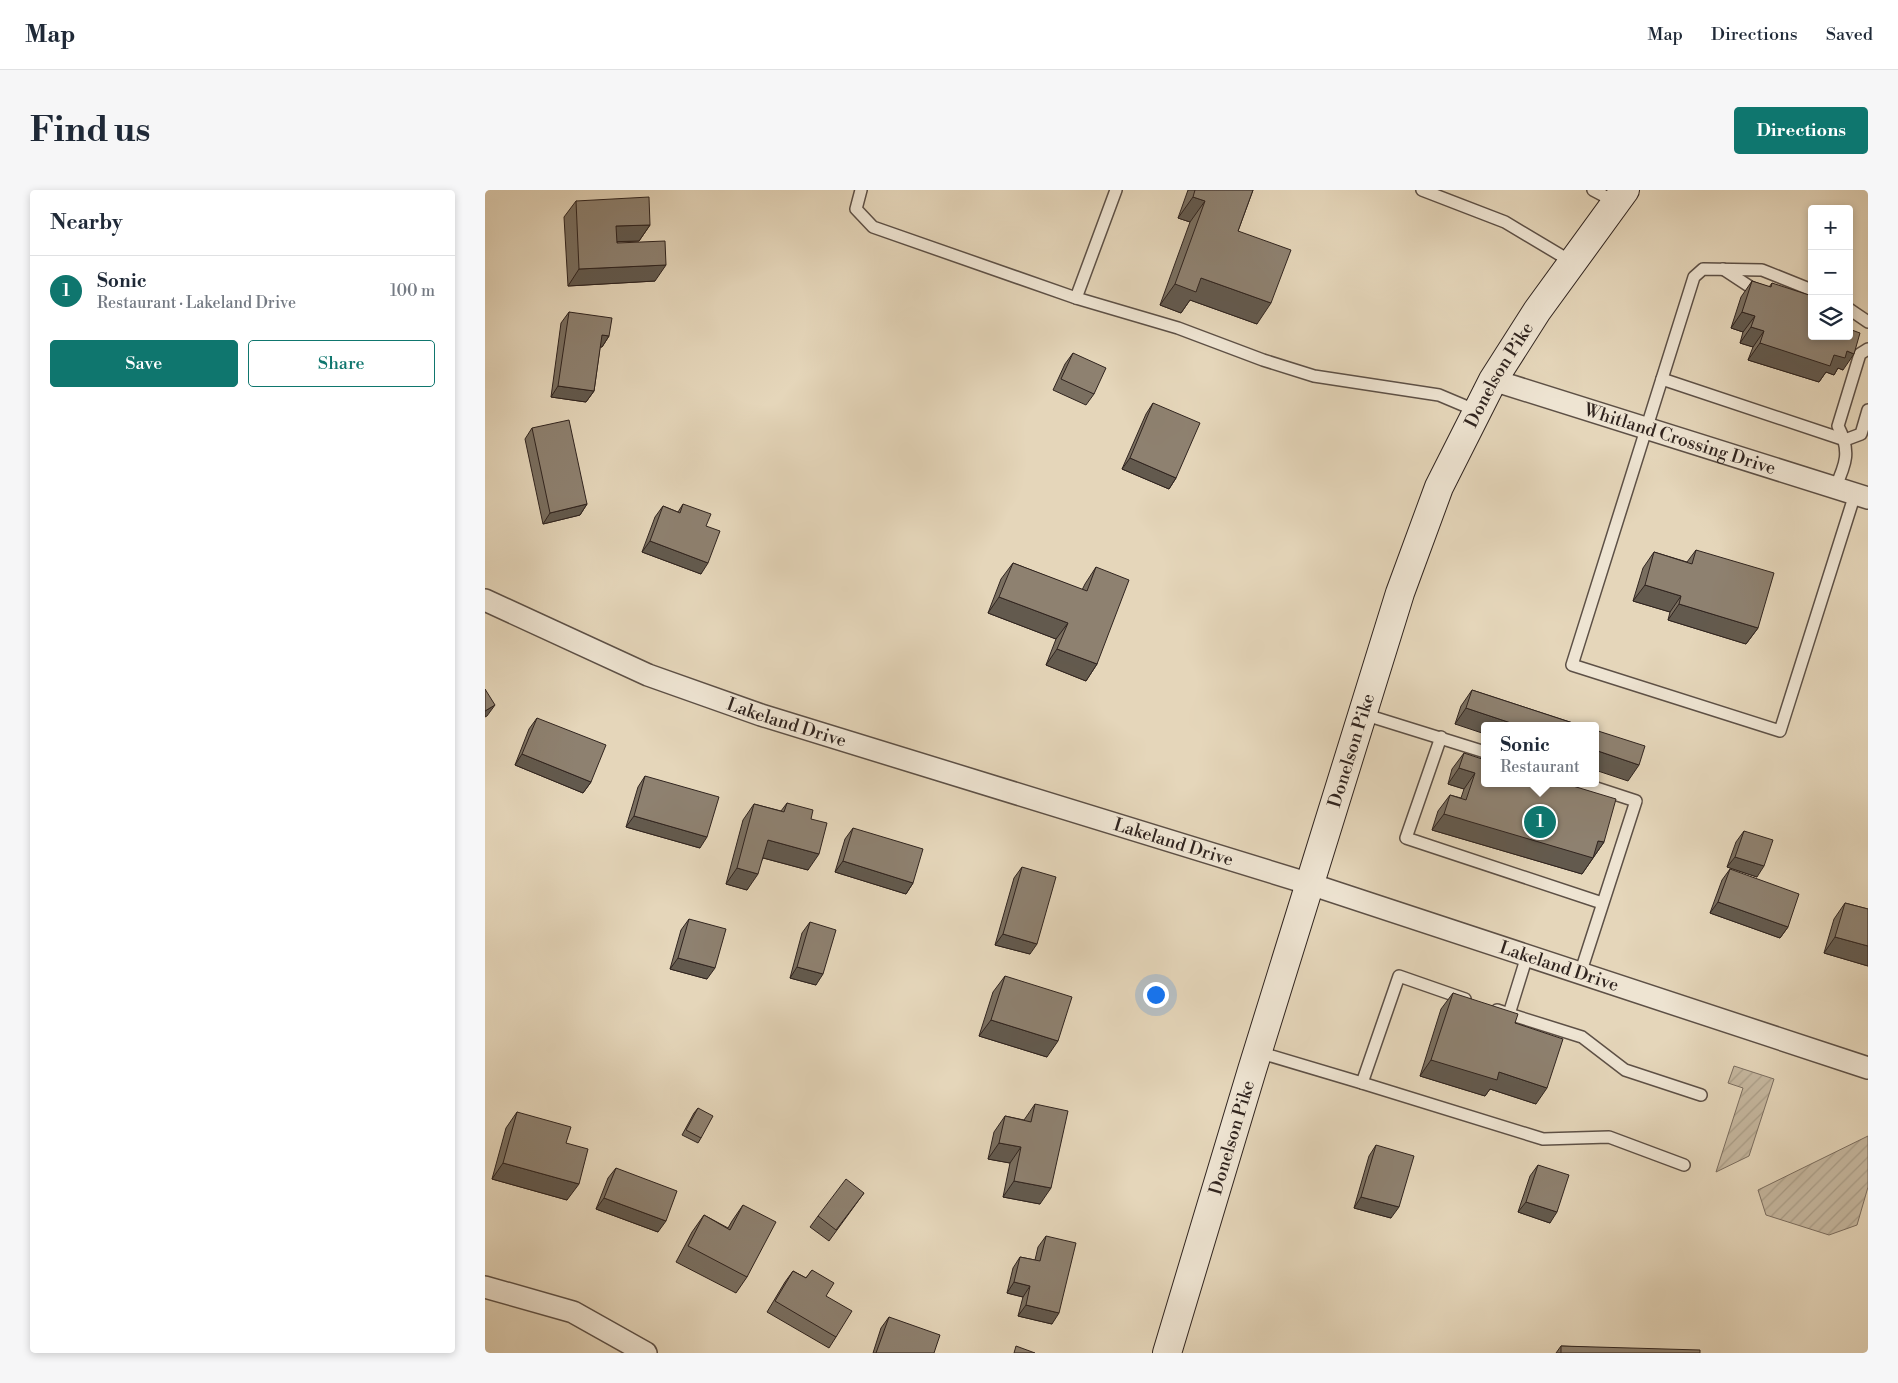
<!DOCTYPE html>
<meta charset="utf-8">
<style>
body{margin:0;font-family:"Libre Bodoni",serif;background:#f6f6f7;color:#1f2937}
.controls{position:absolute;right:15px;top:15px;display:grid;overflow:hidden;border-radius:5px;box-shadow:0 2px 8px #0003}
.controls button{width:45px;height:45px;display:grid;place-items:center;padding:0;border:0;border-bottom:1px solid #e0e1e3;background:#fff;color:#1f2937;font:25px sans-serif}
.you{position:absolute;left:670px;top:804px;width:18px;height:18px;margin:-12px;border:4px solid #fff;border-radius:50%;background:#1a73e8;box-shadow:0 0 0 8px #1a73e833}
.badge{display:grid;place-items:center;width:32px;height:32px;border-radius:50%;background:#0f766e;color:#fff;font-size:16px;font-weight:700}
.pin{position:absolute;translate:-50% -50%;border:2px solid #fff;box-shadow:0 1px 5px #0006}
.popup{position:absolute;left:996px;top:532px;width:118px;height:65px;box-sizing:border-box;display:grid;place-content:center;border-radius:5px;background:#fff;filter:drop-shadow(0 1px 4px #0005);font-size:16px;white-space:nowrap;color:#747a83}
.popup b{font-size:19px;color:#1f2937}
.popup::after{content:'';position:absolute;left:50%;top:100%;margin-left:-10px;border:10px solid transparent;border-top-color:#fff}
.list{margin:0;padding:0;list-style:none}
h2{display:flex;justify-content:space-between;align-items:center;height:65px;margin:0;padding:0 20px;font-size:21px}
h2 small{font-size:16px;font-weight:400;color:#747a83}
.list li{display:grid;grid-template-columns:32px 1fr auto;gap:15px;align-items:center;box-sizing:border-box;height:70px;padding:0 20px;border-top:1px solid #e0e1e3}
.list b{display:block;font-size:19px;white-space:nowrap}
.list p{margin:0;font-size:16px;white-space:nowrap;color:#747a83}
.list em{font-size:16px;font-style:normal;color:#747a83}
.actions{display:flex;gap:10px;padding:15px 20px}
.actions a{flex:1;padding:11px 0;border:1px solid #0f766e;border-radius:5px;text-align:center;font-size:18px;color:#0f766e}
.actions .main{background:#0f766e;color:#fff}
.icon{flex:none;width:28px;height:28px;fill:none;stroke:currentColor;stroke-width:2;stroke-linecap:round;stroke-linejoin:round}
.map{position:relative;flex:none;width:1383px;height:1163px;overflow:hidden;border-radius:5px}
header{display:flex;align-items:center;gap:30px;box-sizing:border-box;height:70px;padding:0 25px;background:#fff;border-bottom:1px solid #e0e1e3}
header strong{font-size:24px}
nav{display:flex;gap:28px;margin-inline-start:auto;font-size:18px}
.intro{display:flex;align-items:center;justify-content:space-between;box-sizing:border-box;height:120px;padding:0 30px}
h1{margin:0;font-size:35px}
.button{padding:12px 22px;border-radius:5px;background:#0f766e;color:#fff;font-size:18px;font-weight:700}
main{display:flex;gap:30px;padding:0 30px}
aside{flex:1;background:#fff;border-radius:5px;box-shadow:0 2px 8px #0003}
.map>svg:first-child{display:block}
</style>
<header>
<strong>Map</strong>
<nav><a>Map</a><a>Directions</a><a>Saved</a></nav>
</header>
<div class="intro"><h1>Find us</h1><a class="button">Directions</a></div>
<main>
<aside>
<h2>Nearby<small></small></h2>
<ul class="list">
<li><span class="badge">1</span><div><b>Sonic</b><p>Restaurant · Lakeland Drive</p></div><em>100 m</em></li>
</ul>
<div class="actions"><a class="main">Save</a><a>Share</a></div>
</aside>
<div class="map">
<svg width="1383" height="1163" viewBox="0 0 1383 1163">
<defs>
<pattern id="garden-furrows" width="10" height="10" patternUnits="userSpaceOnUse" patternTransform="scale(1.25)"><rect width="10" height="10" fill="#c6b8a0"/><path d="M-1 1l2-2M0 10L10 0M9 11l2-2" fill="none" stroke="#aa9e89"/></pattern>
</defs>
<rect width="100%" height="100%" fill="#e5d6ba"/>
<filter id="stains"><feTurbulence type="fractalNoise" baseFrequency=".004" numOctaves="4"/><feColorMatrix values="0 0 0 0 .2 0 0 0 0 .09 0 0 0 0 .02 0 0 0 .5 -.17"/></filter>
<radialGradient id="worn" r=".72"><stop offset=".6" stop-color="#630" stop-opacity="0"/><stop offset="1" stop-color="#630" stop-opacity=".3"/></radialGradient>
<g fill="url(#garden-furrows)" stroke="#7b6e60">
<path d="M 1249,876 L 1289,889 L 1264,966 L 1231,982 L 1258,898 L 1243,893 Z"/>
<path d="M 1383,946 L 1383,997 L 1372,1035 L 1344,1045 L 1281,1025 L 1273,1000 Z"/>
</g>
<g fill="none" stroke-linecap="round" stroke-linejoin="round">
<g stroke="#5d5046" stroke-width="14">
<g id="service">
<path d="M 376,0 L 371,19 L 388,37 L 591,108"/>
<path d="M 631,0 L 591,108 L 693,138 L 778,170 L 829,186 L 954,205 L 992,221"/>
<path d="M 937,0 L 1020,32 L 1087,72"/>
<path d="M 1108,0 L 1131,12"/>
<path d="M 1238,79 L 1276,104"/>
<path d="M 1327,100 L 1277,80 L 1218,79 L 1209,87 L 1087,475 L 1295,541 L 1370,304"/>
<path d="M 1364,119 L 1383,132"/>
<path d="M 1177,189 L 1360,250 L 1376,244 L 1383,220"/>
<path d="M 1350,298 C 1361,274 1366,261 1353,236 L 1375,164 L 1383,159"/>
<path d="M 878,524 L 1000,562"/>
<path d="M 956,547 L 921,648 L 1117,713"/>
<path d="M 1095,784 L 1151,611 L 1096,593"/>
<path d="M 1012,820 L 1024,824 L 1042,766"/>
<path d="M 1024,824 L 1097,847 L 1140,880 L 1216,905"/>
<path d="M 773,862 L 877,893 L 914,786 L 980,809"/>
<path d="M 877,893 L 1058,949 L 1124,947 L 1199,975"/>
</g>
</g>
<g stroke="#5d5046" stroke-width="24">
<g id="minor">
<path id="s1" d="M 1008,190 L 1383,308"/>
<path id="s2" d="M 0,410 L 163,485 L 276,525 L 825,694 L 1383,878"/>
<path d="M 0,1097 L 88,1122 L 161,1163"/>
</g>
</g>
<g stroke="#30241f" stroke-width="30">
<g id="secondary">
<path id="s3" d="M 682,1163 L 767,880 L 915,403 L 954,297 L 1008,190 L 1052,121 L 1140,0"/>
</g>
</g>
<use href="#service" stroke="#eee4d2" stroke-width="11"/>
<use href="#minor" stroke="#eee4d2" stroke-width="21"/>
<use href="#secondary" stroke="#eee4d2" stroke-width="28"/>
</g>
<g fill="#7a6f60" stroke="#30241f">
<path d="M 703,0 L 768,0 L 753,41 L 772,134 L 705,110 L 696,123 L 675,115 L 705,32 L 693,28 Z"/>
<path d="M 91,11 L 165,35 L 154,51 L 132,52 L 132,53 L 170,91 L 83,96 L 79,27 Z"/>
<path d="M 1267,91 L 1284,97 L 1287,93 L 1327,146 L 1358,180 L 1353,178 L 1349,185 L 1341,182 L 1334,192 L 1263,170 L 1268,157 L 1255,153 L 1258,142 L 1246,138 L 1256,107 Z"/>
<path d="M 84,122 L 124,146 L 117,157 L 115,157 L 109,201 L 101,212 L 66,207 L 76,133 Z"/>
<path d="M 588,163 L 609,204 L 601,215 L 568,200 L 580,174 Z"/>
<path d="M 668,213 L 691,288 L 684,299 L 637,279 L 661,224 Z"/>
<path d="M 47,238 L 102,314 L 95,325 L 58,334 L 40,249 Z"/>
<path d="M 198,314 L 221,336 L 216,384 L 157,362 L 170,327 L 178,316 L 193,322 Z"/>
<path d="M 1211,360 L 1273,438 L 1261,454 L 1183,430 L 1185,422 L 1148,411 L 1158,378 L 1169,362 L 1202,372 Z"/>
<path d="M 528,373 L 597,400 L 600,394 L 611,377 L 612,474 L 601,491 L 561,475 L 571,449 L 503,423 L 516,389 Z"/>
<path d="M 987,500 L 1097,536 L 970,534 L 976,516 Z"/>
<path d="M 52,528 L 106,592 L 98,603 L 30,575 L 44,539 Z"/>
<path d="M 979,563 L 1119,652 L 1097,684 L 947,640 L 953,621 L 965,605 L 976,608 L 979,599 L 963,594 L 967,579 Z"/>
<path d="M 160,586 L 215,658 L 141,637 L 153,597 Z"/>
<path d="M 302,613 L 326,629 L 323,680 L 278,668 L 262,700 L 241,694 L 258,630 L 269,614 L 296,621 Z"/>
<path d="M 368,638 L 428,693 L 421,704 L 350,682 L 360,649 Z"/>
<path d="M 1259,641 L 1272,687 L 1242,677 L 1251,652 Z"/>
<path d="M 537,677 L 545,764 L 510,755 L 529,688 Z"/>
<path d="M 1245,679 L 1303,737 L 1295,748 L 1225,723 L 1237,690 Z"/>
<path d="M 1360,713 L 1383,719 L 1383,776 L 1339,763 L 1349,729 Z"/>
<path d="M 204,729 L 222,789 L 185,779 L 196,740 Z"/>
<path d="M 325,732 L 331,795 L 305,788 L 317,743 Z"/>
<path d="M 520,786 L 562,867 L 494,846 L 508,802 Z"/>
<path d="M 968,803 L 1030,833 L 1051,914 L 1005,899 L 1000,906 L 935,886 L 956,819 Z"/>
<path d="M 550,914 L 555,1014 L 518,1007 L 525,973 L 503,969 L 509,942 L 520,926 L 539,930 Z"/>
<path d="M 213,918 L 216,948 L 213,953 L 197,945 L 209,923 Z"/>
<path d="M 32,922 L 81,953 L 82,1010 L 7,989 L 21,938 Z"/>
<path d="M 891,955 L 906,1028 L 869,1018 L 884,966 Z"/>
<path d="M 1053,975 L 1065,1033 L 1033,1022 L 1045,986 Z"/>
<path d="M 131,978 L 173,1042 L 111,1019 L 123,988 Z"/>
<path d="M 379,1003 L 344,1051 L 325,1037 L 333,1026 Z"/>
<path d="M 258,1015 L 262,1087 L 251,1103 L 191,1072 L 207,1042 L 219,1025 L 243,1038 L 247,1031 Z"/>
<path d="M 561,1046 L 567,1134 L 533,1126 L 538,1107 L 522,1103 L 528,1078 L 535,1067 L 550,1070 L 553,1057 Z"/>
<path d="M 327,1080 L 341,1106 L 351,1147 L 344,1158 L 282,1122 L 300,1092 L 308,1081 L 321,1088 Z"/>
<path d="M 404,1127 L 449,1163 L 388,1163 L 396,1138 Z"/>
<path d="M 1076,1156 L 1215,1163 L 1071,1163 Z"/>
</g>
<g fill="#635a4e" stroke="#30241f">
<path d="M 708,7 L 720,11 L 705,32 L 693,28 Z"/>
<path d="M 165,35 L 154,51 L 120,52 L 131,36 Z"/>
<path d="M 181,75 L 170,91 L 83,96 L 94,79 Z"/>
<path d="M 716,88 L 786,113 L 772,134 L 705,110 L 696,123 L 675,115 L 690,94 Z"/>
<path d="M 1257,122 L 1270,126 L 1258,142 L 1246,138 Z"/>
<path d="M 1266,137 L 1279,141 L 1268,157 L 1255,153 Z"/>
<path d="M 117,145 L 124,146 L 117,157 L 109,156 Z"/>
<path d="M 1275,153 L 1362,161 L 1369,164 L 1358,180 L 1353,178 L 1349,185 L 1341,182 L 1334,192 L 1263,170 Z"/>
<path d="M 73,196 L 109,201 L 101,212 L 66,207 Z"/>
<path d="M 645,268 L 691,288 L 684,299 L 637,279 Z"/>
<path d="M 102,314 L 95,325 L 58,334 L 65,323 Z"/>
<path d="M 165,351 L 223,373 L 216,384 L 157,362 Z"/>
<path d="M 1160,395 L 1196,406 L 1185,422 L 1148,411 Z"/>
<path d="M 514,407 L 583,433 L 571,449 L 503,423 Z"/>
<path d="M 1194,414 L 1273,438 L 1261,454 L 1183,430 Z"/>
<path d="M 572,459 L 612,474 L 601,491 L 561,475 Z"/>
<path d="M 10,515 L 2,526 L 0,527 L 0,521 Z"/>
<path d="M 981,518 L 1035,536 L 1000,536 L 1000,544 L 970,534 Z"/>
<path d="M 1110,560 L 1154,575 L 1143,591 L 1110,580 Z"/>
<path d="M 37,564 L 106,592 L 98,603 L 30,575 Z"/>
<path d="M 974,578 L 990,583 L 979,599 L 963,594 Z"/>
<path d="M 959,624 L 1113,651 L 1119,652 L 1097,684 L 947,640 Z"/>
<path d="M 149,626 L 222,647 L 215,658 L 141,637 Z"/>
<path d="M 283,650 L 334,664 L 323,680 L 271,666 Z"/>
<path d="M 1250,667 L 1279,676 L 1272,687 L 1242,677 Z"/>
<path d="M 358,671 L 428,693 L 421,704 L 350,682 Z"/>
<path d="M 252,678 L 273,684 L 262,700 L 241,694 Z"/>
<path d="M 1233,712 L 1303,737 L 1295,748 L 1225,723 Z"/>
<path d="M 518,744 L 552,754 L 545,764 L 510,755 Z"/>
<path d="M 1350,747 L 1383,756 L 1383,776 L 1339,763 Z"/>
<path d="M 193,768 L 230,778 L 222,789 L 185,779 Z"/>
<path d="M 312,777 L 338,784 L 331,795 L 305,788 Z"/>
<path d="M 506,830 L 573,851 L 562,867 L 494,846 Z"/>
<path d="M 946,870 L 1014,882 L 1062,898 L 1051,914 L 1005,899 L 1000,906 L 935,886 Z"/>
<path d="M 514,953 L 536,957 L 525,973 L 503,969 Z"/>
<path d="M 18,973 L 94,994 L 82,1010 L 7,989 Z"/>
<path d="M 529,991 L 566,998 L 555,1014 L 518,1007 Z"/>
<path d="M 876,1007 L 914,1017 L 906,1028 L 869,1018 Z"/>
<path d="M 119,1008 L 181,1031 L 173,1042 L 111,1019 Z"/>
<path d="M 1041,1012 L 1072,1022 L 1065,1033 L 1033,1022 Z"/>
<path d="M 529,1092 L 545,1096 L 538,1107 L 522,1103 Z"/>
<path d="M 541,1115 L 574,1123 L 567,1134 L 533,1126 Z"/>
</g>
<g fill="#8e8170" stroke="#30241f">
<path d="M 710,0 L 768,0 L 753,41 L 806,60 L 786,113 L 716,88 L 711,102 L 690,94 L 720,11 L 708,7 Z"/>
<path d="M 164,7 L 165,35 L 131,36 L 132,53 L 180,51 L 181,75 L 94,79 L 91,11 Z"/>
<path d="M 1267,91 L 1286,97 L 1287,93 L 1327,106 L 1327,146 L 1364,146 L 1364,139 L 1375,143 L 1369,164 L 1362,161 L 1360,168 L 1349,165 L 1345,176 L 1275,153 L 1279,141 L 1266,137 L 1270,126 L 1257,122 Z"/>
<path d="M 84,122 L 127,128 L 124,146 L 117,145 L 109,201 L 73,196 Z"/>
<path d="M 588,163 L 621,178 L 609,204 L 576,189 Z"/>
<path d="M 668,213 L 715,233 L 691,288 L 645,268 Z"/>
<path d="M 84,230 L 102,314 L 65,323 L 47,238 Z"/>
<path d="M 198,314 L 226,324 L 221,336 L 235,341 L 223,373 L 165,351 L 178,316 L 195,323 Z"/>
<path d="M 1211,360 L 1289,383 L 1273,438 L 1194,414 L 1196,406 L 1160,395 L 1169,362 L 1207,374 Z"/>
<path d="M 528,373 L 602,401 L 611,377 L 644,390 L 612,474 L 572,459 L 583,433 L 514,407 Z"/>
<path d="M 0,499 L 10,515 L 0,521 Z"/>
<path d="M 987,500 L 1097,536 L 1035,536 L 981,518 Z"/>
<path d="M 52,528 L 121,555 L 106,592 L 37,564 Z"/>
<path d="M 1110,540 L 1160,556 L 1154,575 L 1110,560 Z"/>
<path d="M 979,563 L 1000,570 L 1000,593 L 1078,593 L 1131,609 L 1119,652 L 1113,651 L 1108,668 L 959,624 L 965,605 L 981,610 L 990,583 L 974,578 Z"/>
<path d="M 160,586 L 234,607 L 222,647 L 149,626 Z"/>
<path d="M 302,613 L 328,620 L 326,629 L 342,633 L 334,664 L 283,650 L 273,684 L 252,678 L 269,614 L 299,622 Z"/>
<path d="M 368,638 L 438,659 L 428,693 L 358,671 Z"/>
<path d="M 1259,641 L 1288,650 L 1279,676 L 1250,667 Z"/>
<path d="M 537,677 L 571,687 L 552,754 L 518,744 Z"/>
<path d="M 1245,679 L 1314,704 L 1303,737 L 1233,712 Z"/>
<path d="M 1360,713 L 1383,719 L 1383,756 L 1350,747 Z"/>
<path d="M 204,729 L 241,739 L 230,778 L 193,768 Z"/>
<path d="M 325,732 L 351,740 L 338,784 L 312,777 Z"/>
<path d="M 520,786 L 587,807 L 573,851 L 506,830 Z"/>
<path d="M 968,803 L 1033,824 L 1030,833 L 1078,849 L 1062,898 L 1014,882 L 1012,890 L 946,870 Z"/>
<path d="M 550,914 L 583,921 L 566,998 L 529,991 L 536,957 L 514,953 L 520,926 L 546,932 Z"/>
<path d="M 213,918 L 228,926 L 216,948 L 201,940 Z"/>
<path d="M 32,922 L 86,937 L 81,953 L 103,959 L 94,994 L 18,973 Z"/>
<path d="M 891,955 L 929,966 L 914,1017 L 876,1007 Z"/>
<path d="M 1053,975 L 1084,985 L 1072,1022 L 1041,1012 Z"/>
<path d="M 131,978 L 192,1001 L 181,1031 L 119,1008 Z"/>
<path d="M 361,989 L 379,1003 L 351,1040 L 333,1026 Z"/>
<path d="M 258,1015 L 291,1032 L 262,1087 L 203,1056 L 219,1025 L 245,1040 Z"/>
<path d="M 561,1046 L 591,1053 L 574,1123 L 541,1115 L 545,1096 L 529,1092 L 535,1067 L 555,1071 Z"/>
<path d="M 327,1080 L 349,1093 L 341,1106 L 367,1121 L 351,1147 L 290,1111 L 308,1081 L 321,1088 Z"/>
<path d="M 404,1127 L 455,1145 L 449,1163 L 391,1163 Z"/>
<path d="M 531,1156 L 550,1163 L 529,1163 Z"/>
<path d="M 1076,1156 L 1215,1160 L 1215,1163 L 1076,1163 Z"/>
</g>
<g text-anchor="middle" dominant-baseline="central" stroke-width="5" stroke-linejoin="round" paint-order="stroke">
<g font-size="18" fill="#30241f" stroke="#eee4d2">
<text stroke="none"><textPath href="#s3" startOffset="1035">Donelson Pike</textPath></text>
<text stroke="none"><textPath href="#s1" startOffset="196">Whitland Crossing Drive</textPath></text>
<text stroke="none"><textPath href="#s2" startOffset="326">Lakeland Drive</textPath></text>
<text stroke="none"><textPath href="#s3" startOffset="630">Donelson Pike</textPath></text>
<text stroke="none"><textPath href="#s2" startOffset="731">Lakeland Drive</textPath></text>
<text stroke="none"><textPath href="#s2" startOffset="1136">Lakeland Drive</textPath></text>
<text stroke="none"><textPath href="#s3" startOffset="225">Donelson Pike</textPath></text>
</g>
</g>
<rect width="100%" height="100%" filter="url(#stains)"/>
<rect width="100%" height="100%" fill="url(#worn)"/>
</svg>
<div class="controls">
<button>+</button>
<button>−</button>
<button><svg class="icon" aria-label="layers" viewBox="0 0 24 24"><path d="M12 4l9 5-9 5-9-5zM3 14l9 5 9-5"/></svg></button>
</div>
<div class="you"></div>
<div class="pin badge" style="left:1055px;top:632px">1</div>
<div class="popup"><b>Sonic</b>Restaurant</div>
</div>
</main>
